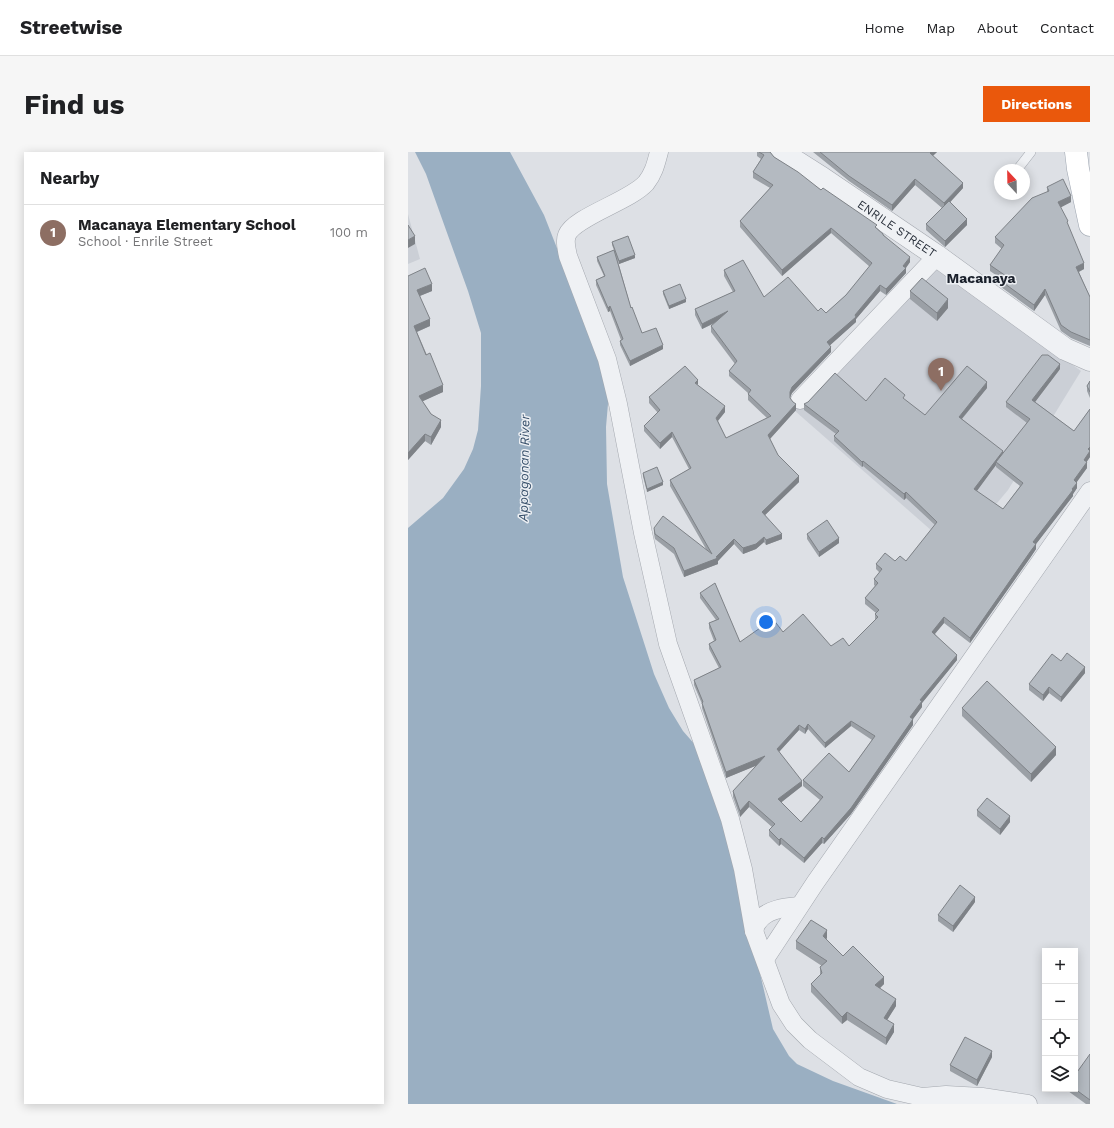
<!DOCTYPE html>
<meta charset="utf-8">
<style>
body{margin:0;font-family:"Work Sans",sans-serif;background:#f6f6f6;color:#202124}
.controls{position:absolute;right:12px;bottom:12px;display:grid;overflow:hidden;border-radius:0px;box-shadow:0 2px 10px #0003}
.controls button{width:36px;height:36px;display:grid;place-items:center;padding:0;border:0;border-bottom:1px solid #e0e0e0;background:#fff;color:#202124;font:20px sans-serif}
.compass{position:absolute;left:586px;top:12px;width:36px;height:36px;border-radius:50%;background:#fff;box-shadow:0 2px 10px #0003;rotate:338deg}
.you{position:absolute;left:358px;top:470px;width:14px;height:14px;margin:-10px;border:3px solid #fff;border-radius:50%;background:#1a73e8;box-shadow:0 0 0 6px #1a73e833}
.badge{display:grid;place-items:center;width:26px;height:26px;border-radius:50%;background:#ea580c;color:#fff;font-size:13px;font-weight:700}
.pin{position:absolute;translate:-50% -33px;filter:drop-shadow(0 1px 2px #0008)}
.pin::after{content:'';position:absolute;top:21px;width:14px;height:12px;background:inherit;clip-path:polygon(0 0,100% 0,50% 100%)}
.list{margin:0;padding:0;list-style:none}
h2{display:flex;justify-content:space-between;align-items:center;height:52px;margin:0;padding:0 16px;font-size:17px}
h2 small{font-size:13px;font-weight:400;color:#757577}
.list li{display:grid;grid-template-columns:26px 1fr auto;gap:12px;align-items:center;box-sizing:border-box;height:56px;padding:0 16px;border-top:1px solid #e0e0e0}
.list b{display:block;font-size:15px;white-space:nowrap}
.list p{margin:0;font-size:13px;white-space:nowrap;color:#757577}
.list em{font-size:13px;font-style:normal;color:#757577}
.icon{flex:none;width:22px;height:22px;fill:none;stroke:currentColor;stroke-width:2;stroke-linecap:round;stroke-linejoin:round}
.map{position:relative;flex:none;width:682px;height:952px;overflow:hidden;border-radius:0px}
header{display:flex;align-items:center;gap:24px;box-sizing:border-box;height:56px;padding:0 20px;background:#fff;border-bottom:1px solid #e0e0e0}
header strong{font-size:19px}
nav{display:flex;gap:22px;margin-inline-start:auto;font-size:14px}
.intro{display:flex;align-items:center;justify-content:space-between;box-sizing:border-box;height:96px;padding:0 24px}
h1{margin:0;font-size:28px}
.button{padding:10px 18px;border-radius:0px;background:#ea580c;color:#fff;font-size:14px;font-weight:700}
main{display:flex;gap:24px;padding:0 24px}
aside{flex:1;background:#fff;border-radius:0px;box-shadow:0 2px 10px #0003}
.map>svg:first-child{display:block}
</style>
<header>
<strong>Streetwise</strong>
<nav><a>Home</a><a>Map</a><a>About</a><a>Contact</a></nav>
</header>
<div class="intro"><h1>Find us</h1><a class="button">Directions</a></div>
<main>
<aside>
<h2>Nearby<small></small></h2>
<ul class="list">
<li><span class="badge" style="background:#8d6e63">1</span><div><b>Macanaya Elementary School</b><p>School · Enrile Street</p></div><em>100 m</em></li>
</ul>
</aside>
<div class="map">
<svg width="682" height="952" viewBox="0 0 682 952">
<rect width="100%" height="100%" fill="#dde0e5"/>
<g fill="#cbcfd6">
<path d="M 0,62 L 12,107 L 0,112 Z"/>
<path d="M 525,112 L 673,219 L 600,338 L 548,400 L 387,259 Z"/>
</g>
<path fill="#9aafc2" d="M 7,0 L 102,0 L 136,63 L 189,198 L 201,240 L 198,275 L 199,332 L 215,425 L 246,522 L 261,556 L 275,579 L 289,595 L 316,667 L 365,877 L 381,904 L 389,912 L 425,929 L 489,952 L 0,952 L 0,376 L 35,346 L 56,317 L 65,297 L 70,278 L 73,234 L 73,181 L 60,139 L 38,78 L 18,22 Z"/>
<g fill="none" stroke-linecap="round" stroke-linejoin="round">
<g stroke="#a3a7ae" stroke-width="10">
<path id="service" d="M 609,18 L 623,0"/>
</g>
<g stroke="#a3a7ae" stroke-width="19">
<g id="minor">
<path d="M 251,0 C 248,11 246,21 238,31 C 222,49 166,65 159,83 C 156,90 159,98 160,104 L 199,207 L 210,252 L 235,381 L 260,492 L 322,667 L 335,717 L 346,779 L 373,852 L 386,872 L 402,888 L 451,925 L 479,937 L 514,945 L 538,943 L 574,945 L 620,952"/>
<path d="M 392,248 L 529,104"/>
<path d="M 346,779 C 347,776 348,772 350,770 C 358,757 378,755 391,754"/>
<path d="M 357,807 L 407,731 L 682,339"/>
</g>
</g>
<g stroke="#a3a7ae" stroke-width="23">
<g id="tertiary">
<path id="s1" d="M 373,0 L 414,26 L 529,104 L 657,197 L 682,208"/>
</g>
</g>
<g stroke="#9da5b0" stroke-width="23">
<path id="primary" d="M 668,0 L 670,17 L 682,73"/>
</g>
<use href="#service" stroke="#eff1f4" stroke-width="9"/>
<use href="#minor" stroke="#eff1f4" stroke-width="18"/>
<use href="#tertiary" stroke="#eff1f4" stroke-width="22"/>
<use href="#primary" stroke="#fff" stroke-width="22"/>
</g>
<g fill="#9ba0a6" fill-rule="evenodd">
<path d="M 349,0 L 362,0 L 366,5 L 413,38 L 469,76 L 502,110 L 498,116 L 498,121 L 478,143 L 472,139 L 448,167 L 448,170 L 422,193 L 423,200 L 384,241 L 382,246 L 388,258 L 362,287 L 370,303 L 391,330 L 357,363 L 374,387 L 358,393 L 356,390 L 348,397 L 335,402 L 326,392 L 310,409 L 310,412 L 276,425 L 266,402 L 247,387 L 246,382 L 246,376 L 298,397 L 262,334 L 262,328 L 281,317 L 264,285 L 252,297 L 236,279 L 236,274 L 250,261 L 241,251 L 241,245 L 290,234 L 317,260 L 310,269 L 318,286 L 359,266 L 340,248 L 340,241 L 321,224 L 321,219 L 327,212 L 303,180 L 303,174 L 307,171 L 294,177 L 287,163 L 287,157 L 325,140 L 316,124 L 316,118 L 356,145 L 418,161 L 438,143 L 462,115 L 423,81 L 374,124 L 332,75 L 332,69 L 362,36 L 345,26 L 345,20 L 353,7 L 349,4 Z"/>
<path d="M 405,0 L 529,0 L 525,4 L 555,36 L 542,50 L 559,73 L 537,95 L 518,78 L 518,72 L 534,56 L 507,33 L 484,59 L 441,29 Z"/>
<path d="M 639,35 L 663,50 L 652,55 L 660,73 L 676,117 L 671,120 L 682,145 L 682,194 L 663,186 L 653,179 L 637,143 L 626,159 L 593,135 L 593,129 L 595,128 L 582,119 L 582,113 L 594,97 L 587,91 L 587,85 L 639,40 Z"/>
<path d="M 204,90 L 227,106 L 211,112 L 209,106 L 223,156 L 234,181 L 255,197 L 222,214 L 212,193 L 212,189 L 213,188 L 202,159 L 200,160 L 188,133 L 188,128 L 196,124 L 189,109 L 189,105 L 206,98 L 204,93 Z"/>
<path d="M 0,124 L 24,139 L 12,144 L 22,174 L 9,180 L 35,240 L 14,249 L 23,262 L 33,275 L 23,293 L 17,289 L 0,308 Z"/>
<path d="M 255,139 L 278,150 L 261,157 L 255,142 Z"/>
<path d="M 502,139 L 540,156 L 529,169 L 502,147 Z"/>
<path d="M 652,217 L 627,250 L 666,279 L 682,257 L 682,305 L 678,310 L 679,316 L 668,330 L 669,336 L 665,342 L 665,344 L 628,392 L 628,397 L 622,406 L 562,491 L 536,471 L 527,482 L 549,508 L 514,551 L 514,555 L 505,567 L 505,573 L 443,662 L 416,692 L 414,691 L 396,711 L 373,692 L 371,694 L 361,684 L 361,678 L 364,675 L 341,655 L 332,665 L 325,645 L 325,639 L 349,613 L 318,626 L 294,556 L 294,552 L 286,533 L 286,528 L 311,516 L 301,497 L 301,492 L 306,489 L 301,476 L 301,471 L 308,468 L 292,446 L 292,441 L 332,490 L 375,480 L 423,494 L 441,494 L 467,468 L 467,462 L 468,461 L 457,452 L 457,446 L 467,434 L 466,433 L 466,427 L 472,421 L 468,417 L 468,412 L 498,409 L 527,373 L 498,346 L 496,348 L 455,314 L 454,315 L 426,289 L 426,284 L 428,282 L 396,258 L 396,252 L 458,249 L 497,248 L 517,263 L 579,236 L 554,267 L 595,301 L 619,271 L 598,255 L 598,250 ZM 588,313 L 588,315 L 612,334 L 595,357 L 568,339 ZM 443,574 L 464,588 L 441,620 L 395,628 L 395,634 L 412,648 L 393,670 L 373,650 L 394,634 L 371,600 L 391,578 L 397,582 L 400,577 L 417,596 Z"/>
<path d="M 682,229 L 682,246 L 679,239 L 679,234 Z"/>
<path d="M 235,321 L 255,333 L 239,340 L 235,324 Z"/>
<path d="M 399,382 L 431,391 L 411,405 L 399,387 Z"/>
<path d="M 653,509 L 677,521 L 653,550 L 641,541 L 635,549 L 621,538 L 621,532 Z"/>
<path d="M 554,556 L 648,603 L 623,630 L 554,564 Z"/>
<path d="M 569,658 L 602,670 L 592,683 L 569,664 Z"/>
<path d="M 567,750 L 545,780 L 530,769 L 530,763 Z"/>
<path d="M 419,786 L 418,787 L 435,804 L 476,832 L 472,836 L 488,854 L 479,868 L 486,880 L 478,893 L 439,868 L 434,872 L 403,840 L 403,832 L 412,823 L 412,815 L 414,814 L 388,797 L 388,789 Z"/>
<path d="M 682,902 L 682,952 L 678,952 L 660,939 L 660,937 L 667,937 Z"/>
<path d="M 584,905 L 569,934 L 542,919 L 542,913 Z"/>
</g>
<g fill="#7e8287">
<path d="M 523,0 L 529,0 L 522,6 L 522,1 Z"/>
<path d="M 507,27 L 507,33 L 484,59 L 484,53 Z"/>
<path d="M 555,31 L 555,36 L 536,57 L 536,51 Z"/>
<path d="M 663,44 L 663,50 L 650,57 L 650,50 Z"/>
<path d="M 559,67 L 559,73 L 537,95 L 537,89 Z"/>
<path d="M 423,76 L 423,81 L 374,124 L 374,118 Z"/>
<path d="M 7,84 L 7,92 L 0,96 L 0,88 Z"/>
<path d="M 227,103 L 227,106 L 211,112 L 211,109 Z"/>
<path d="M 502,105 L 502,110 L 497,117 L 498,116 L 498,121 L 478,143 L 478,137 Z"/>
<path d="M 676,111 L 676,117 L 668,121 L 668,115 Z"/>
<path d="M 24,132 L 24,139 L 9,145 L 9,138 Z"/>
<path d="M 472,133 L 472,139 L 448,167 L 448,170 L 419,196 L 419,190 L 447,163 Z"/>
<path d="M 637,137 L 637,143 L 626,159 L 626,153 Z"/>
<path d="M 278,147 L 278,150 L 261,157 L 261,154 Z"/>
<path d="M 540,147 L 540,156 L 529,169 L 529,161 Z"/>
<path d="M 202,154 L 202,159 L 200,160 L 200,156 Z"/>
<path d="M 320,159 L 320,164 L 294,177 L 294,172 Z"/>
<path d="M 22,167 L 22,174 L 6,181 L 6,174 Z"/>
<path d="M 255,193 L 255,197 L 222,214 L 222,209 Z"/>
<path d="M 423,195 L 423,200 L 384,241 L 382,245 L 382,240 L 384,235 Z"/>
<path d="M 652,212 L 652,217 L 624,254 L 624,248 Z"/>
<path d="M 290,228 L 290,233 L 287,231 Z"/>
<path d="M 579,230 L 579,236 L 551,270 L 551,265 Z"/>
<path d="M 35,233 L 35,240 L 11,251 L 11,244 Z"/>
<path d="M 388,252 L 388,258 L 360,289 L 360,283 Z"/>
<path d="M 317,254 L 317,260 L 308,271 L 308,266 Z"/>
<path d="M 33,268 L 33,275 L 23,293 L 23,285 Z"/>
<path d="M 264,280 L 264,285 L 252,297 L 252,291 Z"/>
<path d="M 17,282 L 17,289 L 0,308 L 0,301 Z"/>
<path d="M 682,295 L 682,305 L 676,314 L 676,308 L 680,297 Z"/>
<path d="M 595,299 L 595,304 L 588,310 L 588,313 L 566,343 L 566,337 Z"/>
<path d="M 455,309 L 455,314 L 454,315 L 454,310 Z"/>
<path d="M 679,310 L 679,316 L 666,334 L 666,328 Z"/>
<path d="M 391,324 L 391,330 L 354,366 L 354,360 Z"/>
<path d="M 255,330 L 255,333 L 239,340 L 239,337 Z"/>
<path d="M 669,331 L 669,336 L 665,342 L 665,344 L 628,392 L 628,397 L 622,406 L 562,491 L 562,486 L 625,390 Z"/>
<path d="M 498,340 L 498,346 L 496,348 L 496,342 Z"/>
<path d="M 374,382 L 374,387 L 358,393 L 358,388 Z"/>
<path d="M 356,385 L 356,390 L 348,397 L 335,402 L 335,396 Z"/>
<path d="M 431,386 L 431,391 L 411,405 L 411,400 Z"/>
<path d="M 326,387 L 326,392 L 310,409 L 310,412 L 276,425 L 276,419 L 308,405 Z"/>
<path d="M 536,465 L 536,471 L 524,485 L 524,480 Z"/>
<path d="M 549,503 L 549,508 L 514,551 L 514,555 L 505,567 L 505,573 L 443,662 L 416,692 L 416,687 L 502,565 L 512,548 Z"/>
<path d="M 677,515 L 677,521 L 653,550 L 653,545 Z"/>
<path d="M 641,535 L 641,541 L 635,549 L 635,543 Z"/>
<path d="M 443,569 L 443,574 L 417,596 L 417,591 Z"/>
<path d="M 400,572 L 400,577 L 397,582 L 397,577 Z"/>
<path d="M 391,573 L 391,578 L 369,602 L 369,597 Z"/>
<path d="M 648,595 L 648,603 L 623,630 L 623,622 Z"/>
<path d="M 357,604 L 357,610 L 318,626 L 318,620 Z"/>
<path d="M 394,629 L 394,634 L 370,653 L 370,647 Z"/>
<path d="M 341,649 L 341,655 L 332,665 L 332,659 Z"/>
<path d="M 602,664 L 602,670 L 592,683 L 592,677 Z"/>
<path d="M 414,685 L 414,691 L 396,711 L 396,706 Z"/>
<path d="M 373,686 L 373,692 L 371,694 L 371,688 Z"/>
<path d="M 567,745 L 567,750 L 545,780 L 545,774 Z"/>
<path d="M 419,778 L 419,786 L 415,792 L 415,784 Z"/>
<path d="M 476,825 L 476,832 L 467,841 L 467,833 Z"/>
<path d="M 488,847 L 488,854 L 476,873 L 476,866 Z"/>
<path d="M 439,860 L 439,868 L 434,872 L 434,865 Z"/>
<path d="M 486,872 L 486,880 L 478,893 L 478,886 Z"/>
<path d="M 584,899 L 584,905 L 569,934 L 569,928 Z"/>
</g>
<g fill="#b4bac1" stroke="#7e8287" fill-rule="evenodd">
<path d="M 351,0 L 362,0 L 366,5 L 390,20 L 413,38 L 415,36 L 469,73 L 467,75 L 475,82 L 475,83 L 502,105 L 495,114 L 498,116 L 478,137 L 472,133 L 447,163 L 448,165 L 419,190 L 423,195 L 384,235 L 382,240 L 382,246 L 385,250 L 388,252 L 360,283 L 370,303 L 391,324 L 354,360 L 374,382 L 358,388 L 356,385 L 348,392 L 335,396 L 326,387 L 308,405 L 310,406 L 276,419 L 266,396 L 247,382 L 246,376 L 255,364 L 304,402 L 262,328 L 283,316 L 264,280 L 252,291 L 236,274 L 252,258 L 241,245 L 277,214 L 290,228 L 287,231 L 317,254 L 308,266 L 318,286 L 363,264 L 340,242 L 343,238 L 321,219 L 329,209 L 303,174 L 320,159 L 294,172 L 287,157 L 327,139 L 316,118 L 335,108 L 356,145 L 380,125 L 410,159 L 413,156 L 418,161 L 438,143 L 464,111 L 423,76 L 374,118 L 332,69 L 365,33 L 345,20 L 356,3 Z"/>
<path d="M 412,0 L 523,0 L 522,1 L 555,31 L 536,51 L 507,27 L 484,53 L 441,24 Z"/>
<path d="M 655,27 L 663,44 L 650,50 L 660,69 L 659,70 L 676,111 L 668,115 L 682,145 L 682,188 L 663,180 L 653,173 L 637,137 L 626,153 L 593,129 L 598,124 L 582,113 L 596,93 L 587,85 L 624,46 L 641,39 L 639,35 Z"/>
<path d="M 541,49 L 559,67 L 537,89 L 518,72 Z"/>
<path d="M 0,73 L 7,84 L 0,88 Z"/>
<path d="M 220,84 L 227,103 L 211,109 L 204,90 Z"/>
<path d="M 206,98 L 223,156 L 224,155 L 234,181 L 248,176 L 255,193 L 222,209 L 212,189 L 215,187 L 202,154 L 200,156 L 188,128 L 197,124 L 189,105 Z"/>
<path d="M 17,116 L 24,132 L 9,138 L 22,167 L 6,174 L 18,203 L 22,201 L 35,233 L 11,244 L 23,262 L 33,268 L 23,285 L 17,282 L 0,301 L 0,124 Z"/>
<path d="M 514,126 L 540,147 L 529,161 L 502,139 Z"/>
<path d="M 272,132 L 278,147 L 261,154 L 255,139 Z"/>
<path d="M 634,203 L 640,203 L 652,212 L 624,248 L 666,279 L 682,257 L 682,295 L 680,297 L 682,299 L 676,308 L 679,310 L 666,328 L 669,331 L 664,337 L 665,338 L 625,390 L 628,392 L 622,400 L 562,486 L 536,465 L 524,480 L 549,503 L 512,548 L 514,549 L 502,565 L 505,567 L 443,656 L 416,687 L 414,685 L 396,706 L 373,686 L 371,688 L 361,678 L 367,672 L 341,649 L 332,659 L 325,639 L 357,604 L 318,620 L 294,551 L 295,550 L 286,528 L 313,515 L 301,492 L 308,488 L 301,471 L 311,467 L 292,441 L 307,431 L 332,490 L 365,467 L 375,480 L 395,462 L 423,494 L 435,486 L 441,494 L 470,465 L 467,462 L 471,458 L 457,446 L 470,431 L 466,427 L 474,417 L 468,412 L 477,401 L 487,409 L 492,404 L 498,409 L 529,370 L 498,340 L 496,342 L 455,309 L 454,310 L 426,284 L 431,279 L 396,252 L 400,250 L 427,221 L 458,249 L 477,226 L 497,243 L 495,246 L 517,263 L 559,214 L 579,230 L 551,265 L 595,299 L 566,337 L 595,357 L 615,331 L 588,310 L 622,267 L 598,250 ZM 443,569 L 467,584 L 441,620 L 421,601 L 395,628 L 415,645 L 393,670 L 370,647 L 394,629 L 369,597 L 391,573 L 397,577 L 400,572 L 417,591 Z"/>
<path d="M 682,229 L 682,240 L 679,234 Z"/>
<path d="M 249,315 L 255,330 L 239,337 L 235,321 Z"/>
<path d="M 419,368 L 431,386 L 411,400 L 399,382 Z"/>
<path d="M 659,501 L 677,515 L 653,545 L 641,535 L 635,543 L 621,532 L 644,502 L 653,509 Z"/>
<path d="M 579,529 L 648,595 L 623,622 L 554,556 Z"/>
<path d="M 579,646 L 602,664 L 592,677 L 569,658 Z"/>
<path d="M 552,733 L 567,745 L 545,774 L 530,763 Z"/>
<path d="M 403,768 L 419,778 L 415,784 L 435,804 L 445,794 L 476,825 L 467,833 L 488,847 L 476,866 L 486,872 L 478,886 L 439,860 L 434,865 L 403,832 L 414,821 L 412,815 L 419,809 L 388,789 Z"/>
<path d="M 557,885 L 584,899 L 569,928 L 542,913 Z"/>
<path d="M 682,902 L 682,948 L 667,937 L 667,923 Z"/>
</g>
<g text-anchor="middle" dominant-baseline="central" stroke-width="3" stroke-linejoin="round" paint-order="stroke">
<g font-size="12" fill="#282f3a" stroke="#eceff3">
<text stroke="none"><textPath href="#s1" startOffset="139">ENRILE STREET</textPath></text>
</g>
<g font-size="13" font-style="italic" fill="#364f6a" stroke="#eceff3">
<text transform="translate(116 316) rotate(-89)">Appagonan River</text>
</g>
<g font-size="14" font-weight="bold" fill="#1a202b" stroke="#eceff3">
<text x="573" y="126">Macanaya</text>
</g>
</g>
</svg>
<div class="controls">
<button>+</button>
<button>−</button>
<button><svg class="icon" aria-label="locate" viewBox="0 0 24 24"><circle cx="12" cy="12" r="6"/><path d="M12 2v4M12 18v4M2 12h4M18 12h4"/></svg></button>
<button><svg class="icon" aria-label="layers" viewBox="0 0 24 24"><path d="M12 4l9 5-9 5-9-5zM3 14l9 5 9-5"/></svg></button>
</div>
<svg class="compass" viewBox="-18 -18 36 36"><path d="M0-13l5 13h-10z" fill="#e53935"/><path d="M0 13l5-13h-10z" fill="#757577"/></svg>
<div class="you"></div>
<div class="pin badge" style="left:533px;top:239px;background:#8d6e63">1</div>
</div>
</main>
